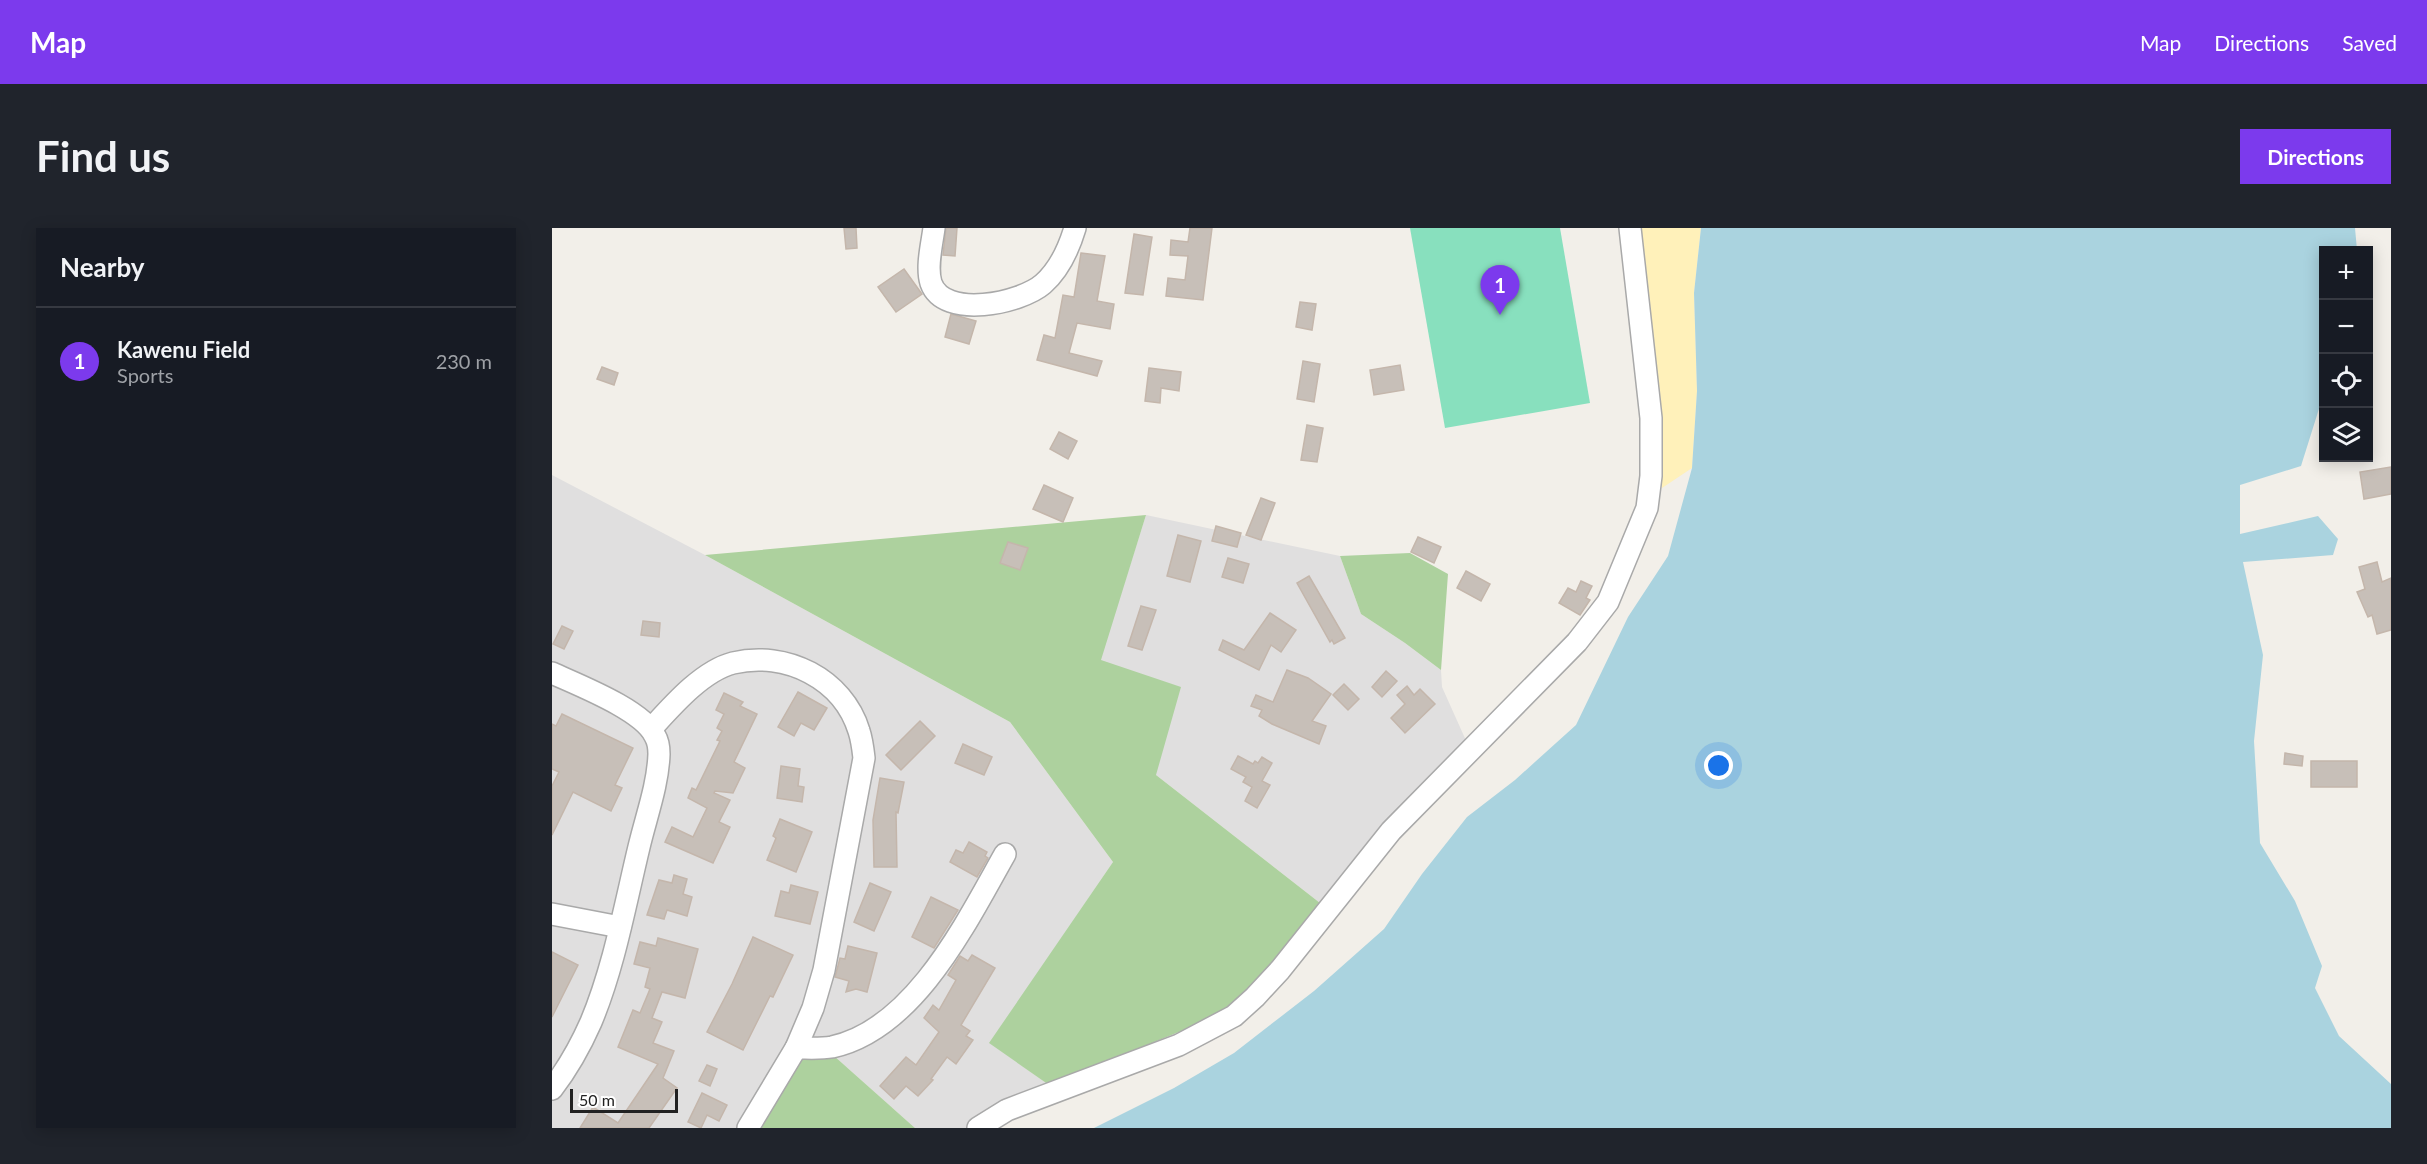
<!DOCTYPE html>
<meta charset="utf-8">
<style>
body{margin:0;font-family:Lato,sans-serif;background:#20242c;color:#f1f3f6}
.controls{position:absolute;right:18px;top:18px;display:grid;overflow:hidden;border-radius:0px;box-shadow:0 3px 15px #0003}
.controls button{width:54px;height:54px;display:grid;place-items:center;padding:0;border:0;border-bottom:2px solid #363941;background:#171b24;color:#f1f3f6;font:30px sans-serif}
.scale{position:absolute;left:18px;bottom:15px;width:108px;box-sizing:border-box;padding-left:6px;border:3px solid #222;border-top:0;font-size:16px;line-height:21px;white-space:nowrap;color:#222;-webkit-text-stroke:4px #fff;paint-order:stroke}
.you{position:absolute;left:1167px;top:538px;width:21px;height:21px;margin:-15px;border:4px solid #fff;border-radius:50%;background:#1a73e8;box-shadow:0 0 0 9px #1a73e833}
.badge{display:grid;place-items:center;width:39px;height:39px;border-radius:50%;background:#7c3aed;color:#fff;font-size:20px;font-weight:700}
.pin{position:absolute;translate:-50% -50px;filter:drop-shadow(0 2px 3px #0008)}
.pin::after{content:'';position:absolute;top:32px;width:21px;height:18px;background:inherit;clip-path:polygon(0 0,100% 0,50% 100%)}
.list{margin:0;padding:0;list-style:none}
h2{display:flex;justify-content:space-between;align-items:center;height:78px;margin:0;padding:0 24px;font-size:26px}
h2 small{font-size:20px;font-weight:400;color:#9ea1a6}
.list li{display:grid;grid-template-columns:39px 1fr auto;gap:18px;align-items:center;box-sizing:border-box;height:108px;padding:0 24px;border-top:2px solid #363941}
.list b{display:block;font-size:22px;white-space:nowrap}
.list p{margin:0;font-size:20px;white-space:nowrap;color:#9ea1a6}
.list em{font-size:20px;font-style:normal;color:#9ea1a6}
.icon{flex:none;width:33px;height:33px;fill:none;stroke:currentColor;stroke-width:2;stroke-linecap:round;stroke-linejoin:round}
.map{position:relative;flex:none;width:1839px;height:900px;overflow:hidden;border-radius:0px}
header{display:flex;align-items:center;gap:36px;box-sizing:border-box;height:84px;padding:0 30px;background:#7c3aed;color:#fff}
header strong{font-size:28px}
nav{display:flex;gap:33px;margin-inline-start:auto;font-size:21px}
.intro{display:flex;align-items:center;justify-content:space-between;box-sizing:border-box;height:144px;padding:0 36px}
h1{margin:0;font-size:42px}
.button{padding:15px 27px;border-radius:0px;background:#7c3aed;color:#fff;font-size:21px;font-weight:700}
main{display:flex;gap:36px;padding:0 36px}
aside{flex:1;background:#171b24;border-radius:0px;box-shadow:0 3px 15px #0003}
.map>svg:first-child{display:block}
</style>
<header>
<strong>Map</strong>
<nav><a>Map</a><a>Directions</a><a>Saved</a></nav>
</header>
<div class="intro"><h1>Find us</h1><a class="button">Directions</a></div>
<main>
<aside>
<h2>Nearby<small></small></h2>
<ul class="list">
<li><span class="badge">1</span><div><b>Kawenu Field</b><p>Sports</p></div><em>230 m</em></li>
</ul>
</aside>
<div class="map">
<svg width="1839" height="900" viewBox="0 0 1839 900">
<rect width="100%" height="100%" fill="#f2efe9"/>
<g fill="#e0dfdf">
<path d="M 0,247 L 153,327 L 458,494 L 561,634 L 438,815 L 497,857 L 449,875 L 415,900 L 363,900 L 272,819 L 187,900 L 0,900 Z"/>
<path d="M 594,287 L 788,328 L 809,386 L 853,415 L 889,442 L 890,459 L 916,517 L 833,600 L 768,675 L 604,547 L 548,432 Z"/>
</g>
<g fill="#add19e">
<path d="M 594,287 L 549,432 L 629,459 L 604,547 L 768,675 L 718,739 L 666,788 L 497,857 L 437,815 L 561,634 L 458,494 L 153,327 Z"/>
<path d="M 858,325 L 896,346 L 889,442 L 853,415 L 809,386 L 788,328 Z"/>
<path d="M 272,819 L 363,900 L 198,900 L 245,821 Z"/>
</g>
<path fill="#fff1ba" d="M 1084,0 L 1149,0 L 1142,65 L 1145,163 L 1140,240 L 1110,260 L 1105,161 Z"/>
<path fill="#88e0be" d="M 858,0 L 1008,0 L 1038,175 L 893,200 Z"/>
<path fill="#aad3df" d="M 1149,0 L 1803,0 L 1805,22 L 1772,22 L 1771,168 L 1749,238 L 1688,257 L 1688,306 L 1766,288 L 1786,311 L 1781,327 L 1691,334 L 1711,427 L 1702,513 L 1708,615 L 1743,673 L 1770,738 L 1763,760 L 1787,808 L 1839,856 L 1839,900 L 542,900 L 622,860 L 682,825 L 762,763 L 832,701 L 870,646 L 915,589 L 963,552 L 1024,497 L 1076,389 L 1116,328 L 1140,240 L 1145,163 L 1142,65 Z"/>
<g fill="#c7bfb8" stroke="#c4b6ab" stroke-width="1.5">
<path d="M 292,0 L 304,0 L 305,20 L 294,21 Z"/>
<path d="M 394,0 L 405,0 L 403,28 L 391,27 Z"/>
<path d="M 638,0 L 660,0 L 651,72 L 614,68 L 616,50 L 633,52 L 636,28 L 618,27 L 619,12 L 636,14 Z"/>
<path d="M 582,6 L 600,9 L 591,67 L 573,65 Z"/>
<path d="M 529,25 L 553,28 L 545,73 L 562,76 L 558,101 L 525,95 L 517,125 L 550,133 L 545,148 L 485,132 L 492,107 L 503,110 L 511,67 L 522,69 Z"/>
<path d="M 352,41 L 370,66 L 344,84 L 326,59 Z"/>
<path d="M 748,74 L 764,76 L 760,102 L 744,99 Z"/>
<path d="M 399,86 L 424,93 L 417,116 L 393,109 Z"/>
<path d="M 751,133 L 768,136 L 762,174 L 745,171 Z"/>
<path d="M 848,137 L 852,162 L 822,167 L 818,142 Z"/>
<path d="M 50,139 L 66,145 L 62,157 L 45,151 Z"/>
<path d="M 597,140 L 629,144 L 627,163 L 609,160 L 608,175 L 593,173 Z"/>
<path d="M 755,197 L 771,200 L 765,234 L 749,232 Z"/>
<path d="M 507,204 L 525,213 L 516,231 L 498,221 Z"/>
<path d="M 1839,239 L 1839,266 L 1812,271 L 1808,244 Z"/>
<path d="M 492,257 L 521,270 L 511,294 L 481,281 Z"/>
<path d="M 709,270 L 723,275 L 709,312 L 694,307 Z"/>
<path d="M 664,298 L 689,305 L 685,319 L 660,313 Z"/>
<path d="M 626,307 L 649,313 L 638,354 L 615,348 Z"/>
<path d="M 866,309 L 889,319 L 882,335 L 859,324 Z"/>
<path d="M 456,314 L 476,320 L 468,342 L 448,335 Z"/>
<path d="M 676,330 L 697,336 L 691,355 L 670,349 Z"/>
<path d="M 1825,334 L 1830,354 L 1839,350 L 1839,402 L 1825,406 L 1820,387 L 1816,389 L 1805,364 L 1813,361 L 1807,339 Z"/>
<path d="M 914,343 L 938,356 L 929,373 L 905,360 Z"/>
<path d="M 757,348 L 793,410 L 782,416 L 780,412 L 778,414 L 745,355 Z"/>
<path d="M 1029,353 L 1040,358 L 1034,370 L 1038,372 L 1028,387 L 1007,375 L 1016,360 L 1024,364 Z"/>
<path d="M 589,378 L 604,382 L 590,422 L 576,418 Z"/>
<path d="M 718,385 L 744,402 L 729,424 L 719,417 L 707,442 L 667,422 L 671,412 L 692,422 Z"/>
<path d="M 91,393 L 108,395 L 107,409 L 89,407 Z"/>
<path d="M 10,398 L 21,403 L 12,421 L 1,416 Z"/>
<path d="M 735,442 L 756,450 L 779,466 L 760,493 L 774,498 L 767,516 L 720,496 L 707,488 L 710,482 L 699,478 L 704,467 L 721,474 Z"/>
<path d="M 834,443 L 845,453 L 830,469 L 820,459 Z"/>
<path d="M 792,456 L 807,471 L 796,482 L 781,467 Z"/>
<path d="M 855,458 L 862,467 L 868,461 L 883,476 L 853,505 L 839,490 L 853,476 L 845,467 Z"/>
<path d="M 246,464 L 275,480 L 262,502 L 249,495 L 242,508 L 226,499 Z"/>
<path d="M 172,465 L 191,474 L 188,478 L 205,486 L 182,534 L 193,540 L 181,565 L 163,563 L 162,565 L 178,572 L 167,594 L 178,599 L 161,635 L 113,614 L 120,599 L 141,609 L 155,580 L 136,570 L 140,560 L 144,562 L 168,513 L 165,512 L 170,503 L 165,500 L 172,486 L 164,482 Z"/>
<path d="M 10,486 L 81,520 L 63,557 L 70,560 L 59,583 L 21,564 L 0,607 L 0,558 L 7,544 L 0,541 L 0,496 L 4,498 Z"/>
<path d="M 368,493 L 383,508 L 349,542 L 334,527 Z"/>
<path d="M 411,516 L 440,529 L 432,547 L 403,535 Z"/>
<path d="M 1733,525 L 1751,528 L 1750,538 L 1732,536 Z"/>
<path d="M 686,528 L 701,536 L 703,533 L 706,535 L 710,529 L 720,535 L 710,553 L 718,557 L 705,580 L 693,573 L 700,559 L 691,554 L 694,549 L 679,541 Z"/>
<rect x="1759" y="533" width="46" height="26"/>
<path d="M 229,538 L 248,541 L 246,558 L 252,559 L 250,574 L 225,570 Z"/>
<path d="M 328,550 L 352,554 L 346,585 L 344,584 L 345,639 L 322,639 L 321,592 Z"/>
<path d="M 228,591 L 260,604 L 244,644 L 215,632 L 224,610 L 221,608 Z"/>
<path d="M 417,614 L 435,624 L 433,628 L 436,630 L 425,649 L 398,634 L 404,622 L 411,625 Z"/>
<path d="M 122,647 L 135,651 L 131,666 L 140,669 L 135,688 L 115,682 L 112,691 L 95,687 L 107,652 L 120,655 Z"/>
<path d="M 318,655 L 339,664 L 322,703 L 302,694 Z"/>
<path d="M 239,657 L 266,664 L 258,696 L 223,688 L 229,663 L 237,665 Z"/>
<path d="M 379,669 L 406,682 L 382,720 L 360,709 Z"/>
<path d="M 201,709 L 241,727 L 221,769 L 218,768 L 191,822 L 155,804 L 180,756 Z"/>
<path d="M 106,710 L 146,721 L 133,770 L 110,764 L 100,790 L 110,794 L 101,815 L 122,823 L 111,850 L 125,860 L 97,900 L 28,900 L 41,879 L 66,895 L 106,836 L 66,819 L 81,782 L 88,785 L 98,761 L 93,759 L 98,740 L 82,736 L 88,714 L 104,718 Z"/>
<path d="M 296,718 L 325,725 L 315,764 L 304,761 L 294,764 L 297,753 L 283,749 L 288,730 L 293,731 Z"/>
<path d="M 0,724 L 26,737 L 0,789 Z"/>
<path d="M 420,727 L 443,740 L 409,797 L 418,803 L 414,808 L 421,812 L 404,836 L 395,829 L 379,851 L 381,852 L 366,868 L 354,858 L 342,871 L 328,858 L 354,829 L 364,837 L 387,804 L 372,790 L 381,777 L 387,782 L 404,752 L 396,747 L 408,728 L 416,733 Z"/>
<path d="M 155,837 L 165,841 L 158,858 L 147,853 Z"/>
<path d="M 150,865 L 175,877 L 167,893 L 155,887 L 149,900 L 136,894 Z"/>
</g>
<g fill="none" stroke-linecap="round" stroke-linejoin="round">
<g stroke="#a9a9a9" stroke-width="24">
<g id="minor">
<path d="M 382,0 C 380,16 374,39 379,55 C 392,92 469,75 491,56 C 507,42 517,20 523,0"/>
<path d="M 0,445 C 26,457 91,482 103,508 C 106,513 107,520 107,526 C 106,557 94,589 87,619 C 73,677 62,739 39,794 C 28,819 16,840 0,861"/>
<path d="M 99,501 C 120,478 150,443 181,435 C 234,422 291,451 307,503 C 310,512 311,521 312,530 L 272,742 L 261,780 L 244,820 L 196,900"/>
<path d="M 0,686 L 68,699"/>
<path d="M 244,820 C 256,820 268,821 280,819 C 363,801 415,693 453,626"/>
<path d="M 426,900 L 455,882 L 627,817 L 682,788 L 703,769 L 728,742 L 839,603 L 1025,414 L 1056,374 L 1095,280 L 1099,248 L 1099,190 L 1078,0"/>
</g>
</g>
<use href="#minor" stroke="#fff" stroke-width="21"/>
</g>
</svg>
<div class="controls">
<button>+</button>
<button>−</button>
<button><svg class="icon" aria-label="locate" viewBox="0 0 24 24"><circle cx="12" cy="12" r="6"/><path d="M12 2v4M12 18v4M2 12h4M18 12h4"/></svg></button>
<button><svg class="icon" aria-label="layers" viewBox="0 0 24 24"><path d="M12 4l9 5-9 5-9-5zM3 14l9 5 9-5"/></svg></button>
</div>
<div class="scale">50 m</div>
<div class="you"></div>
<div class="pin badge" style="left:948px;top:87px">1</div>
</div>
</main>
